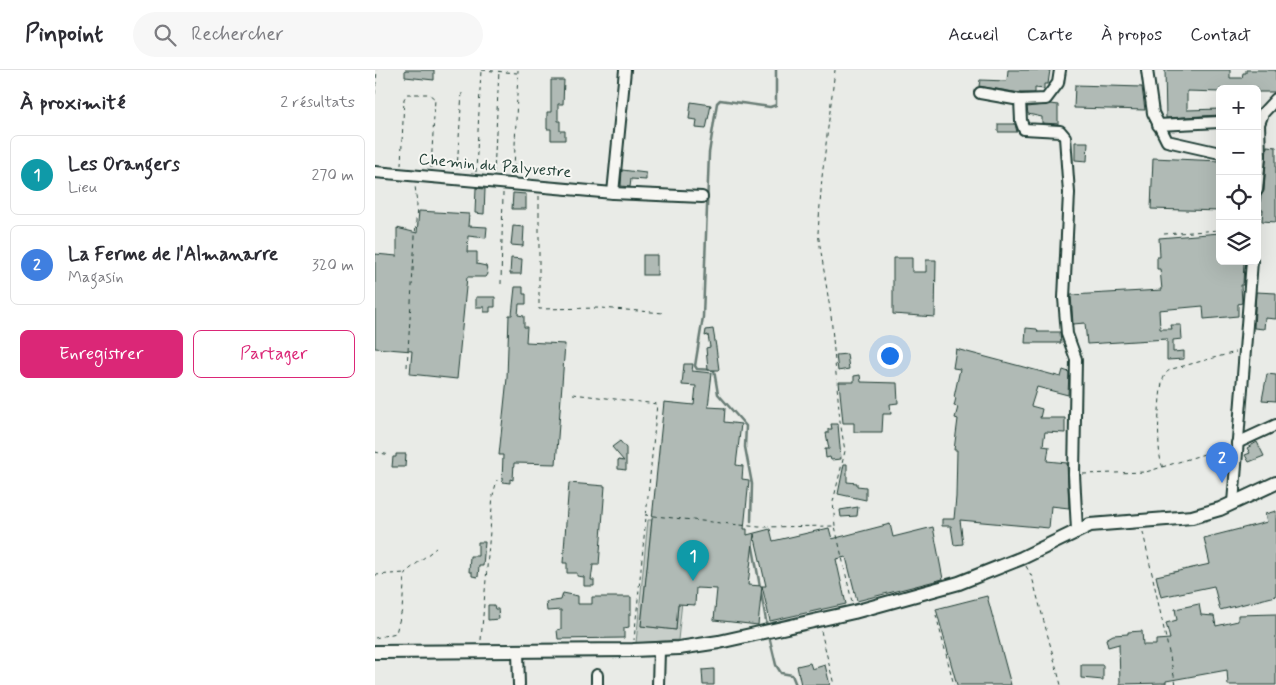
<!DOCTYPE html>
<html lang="fr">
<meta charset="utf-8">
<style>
body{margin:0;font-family:Mynerve,sans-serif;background:#f7f7f7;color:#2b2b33}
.controls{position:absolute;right:15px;top:15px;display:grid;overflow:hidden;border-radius:8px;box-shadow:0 5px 20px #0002}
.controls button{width:45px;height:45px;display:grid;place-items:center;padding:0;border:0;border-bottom:1px solid #e1e1e2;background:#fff;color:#2b2b33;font:25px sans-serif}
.you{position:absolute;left:514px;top:285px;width:18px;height:18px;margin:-12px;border:4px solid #fff;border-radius:50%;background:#1a73e8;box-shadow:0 0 0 8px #1a73e833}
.badge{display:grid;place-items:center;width:32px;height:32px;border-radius:50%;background:#db2777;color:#fff;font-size:16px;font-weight:700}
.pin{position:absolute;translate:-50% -41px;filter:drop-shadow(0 1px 2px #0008)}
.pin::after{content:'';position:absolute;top:26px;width:18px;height:15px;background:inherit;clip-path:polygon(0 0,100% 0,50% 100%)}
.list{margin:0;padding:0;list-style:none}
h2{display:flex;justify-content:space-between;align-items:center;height:65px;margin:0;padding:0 20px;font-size:21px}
h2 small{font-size:16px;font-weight:400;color:#7c7c81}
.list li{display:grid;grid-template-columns:32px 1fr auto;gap:15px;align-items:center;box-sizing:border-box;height:80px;margin:0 10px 10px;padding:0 10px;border:1px solid #e1e1e2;border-radius:8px}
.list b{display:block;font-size:19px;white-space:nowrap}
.list p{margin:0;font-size:16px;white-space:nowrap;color:#7c7c81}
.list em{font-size:16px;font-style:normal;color:#7c7c81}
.actions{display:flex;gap:10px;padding:15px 20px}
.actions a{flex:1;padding:11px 0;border:1px solid #db2777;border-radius:8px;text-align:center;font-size:18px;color:#db2777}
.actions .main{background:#db2777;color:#fff}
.icon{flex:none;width:28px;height:28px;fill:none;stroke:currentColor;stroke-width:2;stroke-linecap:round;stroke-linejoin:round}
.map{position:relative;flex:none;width:901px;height:615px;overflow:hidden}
header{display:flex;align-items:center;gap:30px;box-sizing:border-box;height:70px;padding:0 25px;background:#fff;border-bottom:1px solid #e1e1e2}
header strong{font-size:24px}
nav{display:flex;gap:28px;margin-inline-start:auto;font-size:18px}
.search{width:350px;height:45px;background:#f7f7f7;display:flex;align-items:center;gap:12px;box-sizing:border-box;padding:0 18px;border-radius:28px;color:#7c7c81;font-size:19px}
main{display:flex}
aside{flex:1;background:#fff}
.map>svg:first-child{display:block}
</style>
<header>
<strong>Pinpoint</strong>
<div class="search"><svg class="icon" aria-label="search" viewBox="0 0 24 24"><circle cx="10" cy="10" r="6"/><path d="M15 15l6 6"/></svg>Rechercher</div>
<nav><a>Accueil</a><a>Carte</a><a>À propos</a><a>Contact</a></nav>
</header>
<main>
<aside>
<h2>À proximité<small>2 résultats</small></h2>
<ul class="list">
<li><span class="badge" style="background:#0f9aa8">1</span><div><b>Les Orangers</b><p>Lieu</p></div><em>270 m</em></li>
<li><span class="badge" style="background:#3f7fe0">2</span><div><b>La Ferme de l'Almanarre</b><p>Magasin</p></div><em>320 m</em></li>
</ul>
<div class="actions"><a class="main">Enregistrer</a><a>Partager</a></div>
</aside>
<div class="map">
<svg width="901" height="615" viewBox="0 0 901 615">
<rect width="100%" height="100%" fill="#e9ebe7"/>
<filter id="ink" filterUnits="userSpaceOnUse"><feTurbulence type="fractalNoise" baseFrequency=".02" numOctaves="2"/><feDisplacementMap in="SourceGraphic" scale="10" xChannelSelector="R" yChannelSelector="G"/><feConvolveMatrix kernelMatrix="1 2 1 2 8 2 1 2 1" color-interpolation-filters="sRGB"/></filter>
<g filter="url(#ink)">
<path fill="#c7cec9" stroke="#73867e" d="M 273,450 L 277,450 L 266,556 L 301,560 L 304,522 L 308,522 L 303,570 L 261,573 Z"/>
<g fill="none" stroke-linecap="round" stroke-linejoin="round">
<g stroke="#687c75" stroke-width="2.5">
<path d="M 376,451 L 377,414 L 370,377 L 371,356 L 343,324 L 339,300 L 322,299 L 320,296 L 328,247 L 334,83 L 342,33 L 345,30 L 395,37 L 401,35 L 401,0"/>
<path d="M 377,472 L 392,556"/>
<path d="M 395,570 L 401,595 L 406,603 L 417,605 L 421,615"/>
</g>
</g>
<g fill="#b0bab5" stroke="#1f3d34">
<path d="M 30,0 L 59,0 L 59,10 L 30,7 Z"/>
<path d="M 633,0 L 675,0 L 673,14 L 669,14 L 669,19 L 660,18 L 660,23 L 645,23 L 604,16 L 605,10 L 632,11 Z"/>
<path d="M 790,0 L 855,0 L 855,8 L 867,8 L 868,3 L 871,3 L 871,0 L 901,0 L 901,22 L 882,22 L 882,19 L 845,19 L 845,22 L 812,21 L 812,40 L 845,39 L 845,45 L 791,48 Z"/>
<path d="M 176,10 L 189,10 L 188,34 L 183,34 L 183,51 L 185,51 L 185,61 L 190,61 L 190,70 L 176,70 L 176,59 L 172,59 L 172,42 L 176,42 Z"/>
<path d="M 700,15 L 767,17 L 770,40 L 699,38 Z"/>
<path d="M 316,32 L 336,35 L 331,59 L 321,58 L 322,50 L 314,49 Z"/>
<path d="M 675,34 L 683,35 L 683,54 L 667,53 L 667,47 L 653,44 L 652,37 Z"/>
<path d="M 623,54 L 640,54 L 642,62 L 623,62 Z"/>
<path d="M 700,72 L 713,72 L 712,91 L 700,90 Z"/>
<path d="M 892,76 L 901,77 L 901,152 L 887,151 L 888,140 L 884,140 L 886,126 L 889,121 Z"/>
<path d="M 778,88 L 845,91 L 845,141 L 776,139 Z"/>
<path d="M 247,100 L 271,103 L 271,110 L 256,109 L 255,117 L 246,116 Z"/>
<path d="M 101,118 L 110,119 L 109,144 L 100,143 Z"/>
<path d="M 138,123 L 151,124 L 151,139 L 137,139 Z"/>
<path d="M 44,141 L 94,144 L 93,156 L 112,157 L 111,168 L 93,166 L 92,182 L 102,182 L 102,194 L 111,196 L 113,204 L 111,207 L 92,207 L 82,309 L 35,304 L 37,281 L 0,278 L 0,184 L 22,186 L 22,158 L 42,163 Z"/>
<path d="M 138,156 L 149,157 L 148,176 L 136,175 Z"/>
<path d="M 845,163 L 845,191 L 869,191 L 868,215 L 866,215 L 867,233 L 863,234 L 863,246 L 829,249 L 828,236 L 784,240 L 785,259 L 797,259 L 796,255 L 806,255 L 807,269 L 798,270 L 798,282 L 809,281 L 809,289 L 792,290 L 792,269 L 712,274 L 710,253 L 698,254 L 696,225 L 787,220 L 785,199 L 782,199 L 782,187 L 785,187 L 784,168 Z"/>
<rect x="268" y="185" width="14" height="20"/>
<path d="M 136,188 L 147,189 L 146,204 L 135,204 Z"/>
<path d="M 518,188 L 537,188 L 537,202 L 551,202 L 551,190 L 561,190 L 560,247 L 518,244 Z"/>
<path d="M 140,217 L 148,217 L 148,224 L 151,224 L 151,234 L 144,234 L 143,245 L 149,246 L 149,257 L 152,257 L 151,272 L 190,274 L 181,394 L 139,393 L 138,410 L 135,409 L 135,413 L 127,412 L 128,385 L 124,385 L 132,308 L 134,245 L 137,245 Z"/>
<path d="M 881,222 L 901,223 L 901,249 L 890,248 L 889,259 L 879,258 Z"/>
<path d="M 101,227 L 120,227 L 120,237 L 115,237 L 115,242 L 109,242 L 109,237 L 101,237 Z"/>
<path d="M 651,258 L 662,259 L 663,262 L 685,262 L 686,273 L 650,273 Z"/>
<path d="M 338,259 L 341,277 L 344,300 L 333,300 L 331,278 L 335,277 L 333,265 L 330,266 L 331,260 Z"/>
<path d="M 581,279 L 686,307 L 688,300 L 694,302 L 693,325 L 662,317 L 656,336 L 667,339 L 665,348 L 690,348 L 690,363 L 670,362 L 669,368 L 668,376 L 674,377 L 672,391 L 692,393 L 694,438 L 676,436 L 674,458 L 585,450 L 588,474 L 579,475 L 576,456 L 567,456 L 567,449 L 579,449 L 581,427 L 582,380 L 579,380 L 583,349 L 580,348 L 583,337 L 579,336 L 581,328 L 579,327 L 585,299 L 578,298 Z"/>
<path d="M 472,284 L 474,299 L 463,301 L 461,285 Z"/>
<path d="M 309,294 L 318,294 L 317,301 L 337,303 L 333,337 L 350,338 L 349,352 L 366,354 L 361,395 L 368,396 L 367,409 L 374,410 L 369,459 L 372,459 L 372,465 L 395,459 L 398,471 L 454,458 L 457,469 L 515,454 L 518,467 L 558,457 L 568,509 L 482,531 L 471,487 L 461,489 L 471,534 L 395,551 L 387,516 L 391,516 L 379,464 L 373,515 L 387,516 L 383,555 L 339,550 L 342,519 L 321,518 L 320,535 L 303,534 L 301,560 L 266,556 L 289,332 L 319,335 L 321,316 L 307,315 Z"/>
<path d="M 892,304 L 901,305 L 901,331 L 887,330 Z"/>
<path d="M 485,305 L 486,312 L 522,313 L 523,333 L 515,334 L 516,344 L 508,344 L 507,362 L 479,362 L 479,353 L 468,353 L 464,312 L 479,312 L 479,306 Z"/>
<path d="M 456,354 L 463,354 L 466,389 L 456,390 L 455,387 L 451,388 L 450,379 L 454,379 L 451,363 L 453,363 L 453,359 L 457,359 Z"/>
<path d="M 245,371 L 251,378 L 251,400 L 243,399 L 243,390 L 249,391 L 237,377 Z"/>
<path d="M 882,372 L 889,386 L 874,392 L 870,385 L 875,383 L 872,378 Z"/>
<path d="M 21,384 L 31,384 L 30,397 L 17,397 L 18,387 L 21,387 Z"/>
<path d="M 469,394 L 472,394 L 472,412 L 482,413 L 482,416 L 491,417 L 491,430 L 463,424 Z"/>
<path d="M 194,413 L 230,416 L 224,495 L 218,495 L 216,510 L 219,510 L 219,516 L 209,516 L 209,507 L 202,506 L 202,503 L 192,503 L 192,493 L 188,493 Z"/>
<path d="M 483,437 L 482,446 L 466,447 L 465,440 Z"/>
<path d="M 901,441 L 901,526 L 845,540 L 839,516 L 786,527 L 781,506 L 835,494 L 829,468 L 892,452 L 890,444 Z"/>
<path d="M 103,472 L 110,472 L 108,496 L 104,496 L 103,507 L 97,506 L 97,502 L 94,502 L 95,486 L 103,486 Z"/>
<path d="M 188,523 L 203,526 L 203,534 L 217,534 L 217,527 L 256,527 L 256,544 L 254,544 L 254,557 L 249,558 L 249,568 L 183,569 L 182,560 L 186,559 L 186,540 L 172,541 L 171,532 L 186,530 Z"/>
<path d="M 612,526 L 636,615 L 582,615 L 561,539 Z"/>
<path d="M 824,534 L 826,545 L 839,546 L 841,556 L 863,551 L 863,545 L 901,544 L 901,615 L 853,615 L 852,600 L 791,611 L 791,613 L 745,614 L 744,574 L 733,577 L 731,569 L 738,565 L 753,564 L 753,562 L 767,561 L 768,575 L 781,575 L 781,570 L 795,569 L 791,553 L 802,550 L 800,539 Z"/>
<path d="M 113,535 L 119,535 L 120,539 L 123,539 L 124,549 L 113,550 Z"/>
<path d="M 435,593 L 437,599 L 450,595 L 455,615 L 426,615 L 422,596 Z"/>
<path d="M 706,595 L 728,595 L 728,610 L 706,608 Z"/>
<path d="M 339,599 L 339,615 L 328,615 L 327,600 Z"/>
</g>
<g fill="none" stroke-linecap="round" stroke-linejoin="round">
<g stroke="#1f3d34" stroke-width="14">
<g id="minor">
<path d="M 772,0 L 778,43 L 792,71 L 845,83"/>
<path d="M 605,23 L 645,30 L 671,29 L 683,13 L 685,0"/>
<path d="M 645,30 L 646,51 L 649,59 L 685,61 L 690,67 L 694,123 L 689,228 L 692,264 L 701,289 L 699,404 L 702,460"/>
<path d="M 882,54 L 884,54 L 885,86"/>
<path d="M 884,54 L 888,43 L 901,29"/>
<path d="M 783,55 L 845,52"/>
<path d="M 882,86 L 885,86 L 882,120"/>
<path d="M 0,102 L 238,123 L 327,127"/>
<path d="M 238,123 L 250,0"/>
<path d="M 862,373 L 901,355"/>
<path d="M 858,433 L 877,191"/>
<path d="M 143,581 L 144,615"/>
<path d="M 222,605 L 222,615"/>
<path d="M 283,615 L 284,580"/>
</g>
</g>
<g stroke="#1f3d34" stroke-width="16">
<path id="major" d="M 0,582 L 258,580 L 304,578 L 344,572 L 479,542 L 584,513 L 647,488 L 715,455 L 817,447 L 845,439 L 901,413"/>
</g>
<g stroke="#1f3d34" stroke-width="1" stroke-dasharray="4 4" stroke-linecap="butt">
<path d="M 107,0 L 142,3"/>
<path d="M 460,0 L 447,107 L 443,163 L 456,245 L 465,351 L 470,381 L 458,432 L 460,456"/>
<path d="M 0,24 L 2,0"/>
<path d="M 26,95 L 29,29 L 32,24 L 54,24 L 60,29 L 56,98"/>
<path d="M 82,99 L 87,22"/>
<path d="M 101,102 L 106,0"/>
<path d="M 119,104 L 124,0"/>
<path d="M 135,105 L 139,101 L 143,0"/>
<path d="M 164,126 L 164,239 L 226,238 L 289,243"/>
<path d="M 789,164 L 845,160"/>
<path d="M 126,214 L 128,123"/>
<path d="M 32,297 L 42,135 L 40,115"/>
<path d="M 198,324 L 282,334 L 259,570"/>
<path d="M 0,382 L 15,385"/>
<path d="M 788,397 C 781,388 783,318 789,307 C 791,302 793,301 797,299 L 861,282"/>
<path d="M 708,404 L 771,402 L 852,377"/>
<path d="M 270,445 L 384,457 L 460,456 L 477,532"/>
<path d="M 768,462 L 801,615"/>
<path d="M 651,496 L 657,507 L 686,615"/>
<path d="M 0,505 L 30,503"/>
<path d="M 561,545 L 579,615"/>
<path d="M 446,561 L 459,615"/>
<path d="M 0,568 L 21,563 L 27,540 L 30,503 L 61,478"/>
<path d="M 106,570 L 118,425 L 122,410"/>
</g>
<use href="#minor" stroke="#f6f6f2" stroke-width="10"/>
<use href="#major" stroke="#f6f6f2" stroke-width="12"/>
</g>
</g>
<g text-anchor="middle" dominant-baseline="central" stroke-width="4" stroke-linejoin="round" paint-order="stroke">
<g font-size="16" fill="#1f3d34" stroke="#f6f6f2">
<text transform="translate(120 96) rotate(5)">Chemin du Palyvestre</text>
</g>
</g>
</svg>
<div class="controls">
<button>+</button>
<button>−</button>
<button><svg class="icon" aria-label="locate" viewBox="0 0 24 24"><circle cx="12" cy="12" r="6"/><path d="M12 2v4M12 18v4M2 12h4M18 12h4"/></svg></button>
<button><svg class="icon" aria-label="layers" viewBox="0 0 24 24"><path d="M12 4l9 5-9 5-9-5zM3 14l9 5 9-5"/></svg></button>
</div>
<div class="you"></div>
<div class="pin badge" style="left:318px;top:511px;background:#0f9aa8">1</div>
<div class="pin badge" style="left:847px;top:413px;background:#3f7fe0">2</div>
</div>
</main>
